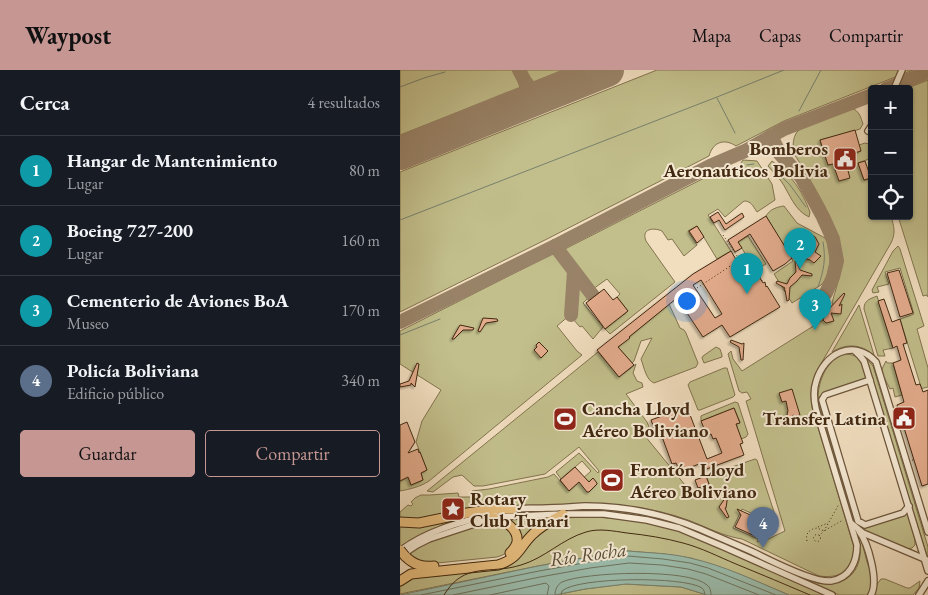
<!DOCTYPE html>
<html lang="es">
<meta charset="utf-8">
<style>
body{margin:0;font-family:"EB Garamond",serif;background:#242831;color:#f1f3f6}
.controls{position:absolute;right:15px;top:15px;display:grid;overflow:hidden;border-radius:5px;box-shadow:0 1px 4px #0004}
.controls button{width:45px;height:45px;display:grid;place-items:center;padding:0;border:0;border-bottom:1px solid #363941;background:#171b24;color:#f1f3f6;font:25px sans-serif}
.you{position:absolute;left:286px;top:230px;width:18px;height:18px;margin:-12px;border:4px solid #fff;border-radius:50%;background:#1a73e8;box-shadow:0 0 0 8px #1a73e833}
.badge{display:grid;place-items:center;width:32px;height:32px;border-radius:50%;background:#c59692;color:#fff;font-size:16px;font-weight:700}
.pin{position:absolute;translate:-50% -41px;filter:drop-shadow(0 1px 2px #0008)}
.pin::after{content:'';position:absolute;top:26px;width:18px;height:15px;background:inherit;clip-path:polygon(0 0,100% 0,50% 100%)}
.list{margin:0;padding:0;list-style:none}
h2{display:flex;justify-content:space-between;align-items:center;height:65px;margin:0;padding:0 20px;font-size:21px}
h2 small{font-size:16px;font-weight:400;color:#9ea1a6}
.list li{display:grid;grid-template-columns:32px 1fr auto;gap:15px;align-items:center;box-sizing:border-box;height:70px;padding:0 20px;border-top:1px solid #363941}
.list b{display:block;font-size:19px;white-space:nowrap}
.list p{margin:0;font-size:16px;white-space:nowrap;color:#9ea1a6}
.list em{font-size:16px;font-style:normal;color:#9ea1a6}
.actions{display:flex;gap:10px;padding:15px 20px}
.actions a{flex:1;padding:11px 0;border:1px solid #c59692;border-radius:5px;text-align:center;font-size:18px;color:#c59692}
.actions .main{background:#c59692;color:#111}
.icon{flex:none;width:28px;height:28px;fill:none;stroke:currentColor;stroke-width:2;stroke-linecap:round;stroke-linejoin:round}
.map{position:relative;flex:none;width:528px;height:525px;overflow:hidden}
header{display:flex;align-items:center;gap:30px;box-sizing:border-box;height:70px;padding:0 25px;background:#c59692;color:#111}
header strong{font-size:24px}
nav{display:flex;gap:28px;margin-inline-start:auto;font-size:18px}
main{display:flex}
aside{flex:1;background:#171b24}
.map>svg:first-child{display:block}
</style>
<header>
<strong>Waypost</strong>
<nav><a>Mapa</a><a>Capas</a><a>Compartir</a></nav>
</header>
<main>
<aside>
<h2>Cerca<small>4 resultados</small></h2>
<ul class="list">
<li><span class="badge" style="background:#0f9aa8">1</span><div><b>Hangar de Mantenimiento</b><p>Lugar</p></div><em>80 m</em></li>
<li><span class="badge" style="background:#0f9aa8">2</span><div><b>Boeing 727-200</b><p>Lugar</p></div><em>160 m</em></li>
<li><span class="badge" style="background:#0f9aa8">3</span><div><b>Cementerio de Aviones BoA</b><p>Museo</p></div><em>170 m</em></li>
<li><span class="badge" style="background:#5c6f8a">4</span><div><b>Policía Boliviana</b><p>Edificio público</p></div><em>340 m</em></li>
</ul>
<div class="actions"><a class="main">Guardar</a><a>Compartir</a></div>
</aside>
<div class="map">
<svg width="528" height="525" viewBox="0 0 528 525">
<defs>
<filter id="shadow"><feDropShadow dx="-2" dy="2" stdDeviation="1" flood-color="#0004"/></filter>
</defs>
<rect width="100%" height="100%" fill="#f1debf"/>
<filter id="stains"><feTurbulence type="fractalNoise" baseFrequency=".004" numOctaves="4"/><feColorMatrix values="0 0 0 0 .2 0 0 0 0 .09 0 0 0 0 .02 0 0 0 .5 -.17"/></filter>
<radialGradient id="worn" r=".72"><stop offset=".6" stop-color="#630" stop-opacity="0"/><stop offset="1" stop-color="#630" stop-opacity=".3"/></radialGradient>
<g fill="#c2bf8c" stroke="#82744e" fill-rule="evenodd">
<path d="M 0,0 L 115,0 L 120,18 L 0,65 Z"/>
<path d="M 124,0 L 165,0 L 134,12 Z"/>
<path d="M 257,0 L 513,0 L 384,51 L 336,76 C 324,68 313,72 309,86 L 147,169 L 0,242 L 0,102 Z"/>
<path d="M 528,10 L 528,227 L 527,225 L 523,226 L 498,146 L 509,146 L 509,19 L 505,19 Z"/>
<path d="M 454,39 C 460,43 461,48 463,54 L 460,59 L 441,65 L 448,85 L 461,81 L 459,75 L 465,73 L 469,74 L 472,83 L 472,88 L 458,93 L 464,110 L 472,108 L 472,146 L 491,146 C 494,157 496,163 491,173 L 415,304 C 411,317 410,324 412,337 L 454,477 C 455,500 441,509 419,506 L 342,469 C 323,466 306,457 288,450 C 255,438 221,434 186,434 L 22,450 L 0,450 L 0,442 L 8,435 L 11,436 L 13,434 L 11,432 L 15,428 L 21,425 L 30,425 L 58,423 L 59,427 L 72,427 L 72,421 L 89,419 L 148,407 L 154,404 L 169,421 L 191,401 L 182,391 L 161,409 L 156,402 L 179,383 L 198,403 L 199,401 L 179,377 L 145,404 L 83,416 L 74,416 L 62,405 L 53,407 L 33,422 L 27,421 L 198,282 L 219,307 L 236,294 L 233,303 L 237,311 L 242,313 L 243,317 L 226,324 L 247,352 L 249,357 L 245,366 L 285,415 L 288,422 L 309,414 L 306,406 L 355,389 L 357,390 L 377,451 L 374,456 L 367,458 L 364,456 L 366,450 L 342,439 L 333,458 L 358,469 L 357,472 L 366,470 L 385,461 L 346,331 L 351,329 L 347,322 L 342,323 L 339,321 L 328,284 L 331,281 L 333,289 L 342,301 L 434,243 L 435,238 L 432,233 C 435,221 440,207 442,195 C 445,163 410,110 393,82 C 393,75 393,67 397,62 C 404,54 438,44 449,40 ZM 439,65 L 446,90 L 428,95 L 420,70 Z"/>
<path d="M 343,90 L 357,91 L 372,114 L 375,130 L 357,142 C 353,136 351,131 344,131 L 325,147 L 318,139 L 308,145 L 331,181 L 317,189 L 297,156 L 288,161 L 297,175 L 284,186 L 272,169 L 268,170 L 262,161 C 253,157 241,159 246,171 L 275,212 L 210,264 L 205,259 L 228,241 L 217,227 L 220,224 L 207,209 L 193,219 L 163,180 L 316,102 C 331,109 335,101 343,90 Z"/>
<path d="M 372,91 C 393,107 401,119 410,142 L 409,147 C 394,140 390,124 381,111 C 377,106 372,101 368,96 Z"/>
<path d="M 384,136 L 397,153 L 425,168 L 429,176 L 430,192 L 427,208 L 421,215 L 392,233 L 374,204 L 393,191 L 366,146 C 370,139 377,137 384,136 Z"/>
<path d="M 348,166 L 366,194 L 357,199 L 348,185 L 346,185 L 338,172 Z"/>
<path d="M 498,176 L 500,179 L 524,256 L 517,259 L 528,298 L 528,317 L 516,320 L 521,317 L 500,249 L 514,244 L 500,198 L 485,202 L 489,214 L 477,217 L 479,222 L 473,223 L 472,220 L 493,181 Z"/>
<path d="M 156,182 L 170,201 L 170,245 L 157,256 L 177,281 L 182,285 L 29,411 C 20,417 10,419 0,421 L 0,411 L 8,407 L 11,415 L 23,410 L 21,403 L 27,400 L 16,372 L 22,351 L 41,320 L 0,294 L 0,261 Z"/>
<path d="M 179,214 L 189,227 L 183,233 L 203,257 L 193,269 L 182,256 L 180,257 L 173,249 Z"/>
<path d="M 477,226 L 493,278 L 483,280 L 485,286 L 478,286 L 464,239 C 464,230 470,229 477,226 Z"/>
<path d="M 269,234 L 280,258 L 284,260 L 286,263 L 298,293 L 296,297 L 254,313 C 246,310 244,297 241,289 L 252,268 L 241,271 L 234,291 L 232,293 L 218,277 L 229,268 L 229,267 Z"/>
<path d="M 459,235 L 474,285 C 460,274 447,273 432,282 Z"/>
<path d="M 316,277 L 320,279 L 322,285 L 322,287 L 304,293 L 302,288 L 303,286 Z"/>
<path d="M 444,284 C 461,284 462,294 466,308 L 424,322 L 419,327 L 418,331 L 454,450 L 456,454 L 463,458 L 505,445 L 508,443 L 515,470 L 515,475 L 512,478 L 507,479 L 462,460 L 454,453 L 418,333 C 417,314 425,291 444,284 Z"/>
<path d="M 465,287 L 473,296 L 528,477 L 528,489 Z"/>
<path d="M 486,291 L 487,293 L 493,293 L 502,325 L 495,327 L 493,318 L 490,319 L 483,305 L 482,299 Z"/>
<path d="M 324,298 L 327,298 L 335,325 L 333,327 L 300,340 L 298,340 L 288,315 L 290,312 Z"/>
<path d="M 335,332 L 338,333 L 348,364 L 346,367 L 341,369 L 336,354 L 340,352 L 334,338 L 301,351 L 301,346 L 303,345 Z"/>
<path d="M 174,440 C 207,440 238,442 269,450 C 287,455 303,463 320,470 L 319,472 C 300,464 281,456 261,451 C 212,437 151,441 100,444 L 114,441 Z"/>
<path d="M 74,446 L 20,465 L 1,477 L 0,475 L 0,453 Z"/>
<path d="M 152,447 L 122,472 L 106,449 Z"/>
<path d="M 190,447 C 219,448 245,451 274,459 C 284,462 296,466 306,471 C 312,474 317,479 323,479 L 424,525 L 389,525 L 341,505 L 291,488 L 264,484 L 228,481 L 188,487 L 138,496 L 0,524 L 0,515 L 6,509 L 35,504 L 38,506 L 97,497 L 136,466 L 162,448 Z"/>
<path d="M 95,452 C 116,456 120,481 97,487 L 27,494 L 22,493 L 19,490 L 8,484 C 28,469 69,457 95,452 Z"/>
<path d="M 456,462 L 461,469 L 467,492 L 472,506 L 473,514 L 469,525 L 439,525 L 353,487 L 354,485 L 418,513 C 438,516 457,509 460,486 C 461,478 458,470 456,462 Z"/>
<path d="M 481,509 L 485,509 L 507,518 L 510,518 L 520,511 L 519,518 L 513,525 L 474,525 L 477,514 Z"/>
<path d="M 225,514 L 281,517 L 307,525 L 155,525 L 185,519 Z"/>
</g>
<path fill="#9bbdad" stroke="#77816e" d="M 228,481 C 249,483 270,483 290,488 C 323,495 358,512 389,525 L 307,525 L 281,517 L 226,514 L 185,519 L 155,525 L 0,525 L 138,496 L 188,487 Z"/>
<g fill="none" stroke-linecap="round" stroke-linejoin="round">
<g stroke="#6e725e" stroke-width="1">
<path d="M 21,525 L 139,501 L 189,492 L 228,486 L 263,489 L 290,493 L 308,498 L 376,525"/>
<path d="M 53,525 L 140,507 L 190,498 L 229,493 L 262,495 L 288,499 L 306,504 L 359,525"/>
<path d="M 90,525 L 146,513 L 149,516 L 147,525"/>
<path d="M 155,525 C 155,520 157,515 162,512 C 184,502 289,498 307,515 C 310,517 311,521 311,525"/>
<path d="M 161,525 L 162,521 C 177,507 284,506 302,518 C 305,521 304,522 305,525"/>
</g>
<g stroke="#77816e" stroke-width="1">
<path d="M 0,17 L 24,8 L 45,2"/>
<path d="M 317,28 L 335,63"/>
<path d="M 399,41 L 421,0"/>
<path d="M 347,95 L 354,94"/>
<path d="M 378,103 L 390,115 L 406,137"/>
<path d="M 0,150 L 317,27 L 384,0"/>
<path d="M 418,217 C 424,200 426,189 423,172"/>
<path d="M 0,265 L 40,249"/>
</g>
<g stroke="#998368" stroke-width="14">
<path d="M 119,0 L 134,29"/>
<path d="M 486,19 L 528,2"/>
<path d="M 371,66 L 380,84 L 401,107 L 423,147 L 433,169 L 437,191 L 433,207 L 426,223"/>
<path d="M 155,176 L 194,227"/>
<path d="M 171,245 L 174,202"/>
<path d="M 0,252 L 155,176 L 310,96 L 345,81 L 384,59 L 472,25"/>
</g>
<path stroke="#998368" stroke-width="34" d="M 0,83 L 207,0"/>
</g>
<g fill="#e3ac8d" stroke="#412810" fill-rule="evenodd" filter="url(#shadow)">
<path d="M 455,60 L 461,81 L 445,86 L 446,90 L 445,90 L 450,108 L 439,111 L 433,94 L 428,95 L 420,70 Z"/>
<path d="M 465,91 L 471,108 L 464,110 L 458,93 Z"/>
<path d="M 318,142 L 326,154 L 342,143 L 344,147 L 325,160 L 319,150 L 314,153 L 310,147 Z"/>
<path d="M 366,146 L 392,188 L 385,194 L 373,201 L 350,164 L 338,172 L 342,178 L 335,182 L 328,170 Z"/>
<path d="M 297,156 L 304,167 L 297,173 L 289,161 Z"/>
<path d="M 404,161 L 415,167 L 419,174 L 415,182 L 421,186 L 414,193 L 410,190 L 394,185 L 392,187 L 390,171 L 392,171 L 396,181 L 405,173 L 396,167 Z"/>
<path d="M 331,181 L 338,193 L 347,187 L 363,213 L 365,212 L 366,217 L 367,216 L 380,237 L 330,267 L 322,255 L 303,267 L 277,228 L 229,267 L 230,268 L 218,277 L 234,295 L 219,307 L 197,280 L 293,204 ZM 301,210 L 322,244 L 315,248 L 293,215 Z"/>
<path d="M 395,191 L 396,191 L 400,200 L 412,204 L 412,206 L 402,205 L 397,211 L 390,217 L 389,230 L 387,231 L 385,220 L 384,220 L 385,218 L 376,213 L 377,211 L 387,214 L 390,208 L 396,202 Z"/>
<path d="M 499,200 L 513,243 L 500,247 L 487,203 Z"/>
<path d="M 204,219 L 213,230 L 217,227 L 228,241 L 205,259 L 186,233 Z"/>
<path d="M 444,223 L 445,224 L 439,236 L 442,234 L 441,244 L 431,243 L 434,251 L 426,253 L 423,250 L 426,242 Z"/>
<path d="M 484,229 L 492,252 L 500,249 L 507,273 L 503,274 L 516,315 L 520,314 L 523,322 L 528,320 L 528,414 L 522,416 L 497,335 L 504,332 L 493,293 L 501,290 L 497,276 L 493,278 L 478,231 Z"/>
<path d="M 83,248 L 97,249 L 98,251 L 86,253 L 80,262 L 78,261 Z"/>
<path d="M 60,255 L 74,258 L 73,260 L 63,260 L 54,269 L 52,269 Z"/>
<path d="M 331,270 L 342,274 L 344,273 L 343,290 L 341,290 L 339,277 L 330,272 Z"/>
<path d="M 139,272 L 148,281 L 141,288 L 134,280 L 137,277 L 136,275 Z"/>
<path d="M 17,293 L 19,294 L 15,317 L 11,313 L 11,315 L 0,317 L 0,314 L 9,311 Z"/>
<path d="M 392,319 L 400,345 L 395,346 L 393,345 L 389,352 L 387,344 L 388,341 L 386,331 L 382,332 L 379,323 Z"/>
<path d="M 287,337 L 307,389 L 322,383 L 316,368 L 313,369 L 311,364 L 307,366 L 301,351 L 334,338 L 340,353 L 336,354 L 343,373 L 340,374 L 344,385 L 304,400 L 302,393 L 280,401 L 276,393 L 272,394 L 261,364 L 257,365 L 251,350 Z"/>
<path d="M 7,352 L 15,372 L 8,383 L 18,379 L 19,383 L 20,382 L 27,400 L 21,403 L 23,410 L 11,415 L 8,407 L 0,411 L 0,355 Z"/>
<path d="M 175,397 L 189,412 L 193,408 L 197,413 L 197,414 L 189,422 L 187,422 L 179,412 L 169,421 L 160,410 Z"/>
<path d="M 306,406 L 309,414 L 298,418 L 295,410 Z"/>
<path d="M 328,424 L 326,438 L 325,438 L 329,447 L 327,448 L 319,437 Z"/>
<path d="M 337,439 L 364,451 L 357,467 L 335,457 L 341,445 Z"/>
</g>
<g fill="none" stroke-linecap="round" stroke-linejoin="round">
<g stroke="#6d563c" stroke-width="8">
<g id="minor">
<path d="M 494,19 L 502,0"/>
<path d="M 468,61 L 472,55"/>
<path d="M 455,281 L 460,286 L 464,291 L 528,501"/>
<path d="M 470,310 L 425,325 L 422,330 L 458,451 L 465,455 L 503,443 L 509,436"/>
<path d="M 109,440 C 121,437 134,439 147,438 C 159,438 172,437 185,436 C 224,436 264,444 300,459 C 318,467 335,474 353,482 C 369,490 414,513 431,511 C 450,508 457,492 457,475 L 416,339 C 414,330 413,321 416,312 C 424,283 454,268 476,292 L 528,462"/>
<path d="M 451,453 L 463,463 L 527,490"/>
<path d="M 459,461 C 468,473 479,511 471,525"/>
<path d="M 0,481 C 27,460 62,452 95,443"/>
<path d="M 2,485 L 17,475 L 29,469 L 96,447 L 163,444 L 204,444 L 247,450 L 279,458 L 324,477 L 432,525"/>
<path d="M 519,525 L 528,511"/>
</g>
</g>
<g stroke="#412810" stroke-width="11">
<g id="highway">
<path d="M 91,448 C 103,448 119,459 117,472 C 116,477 113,480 110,483"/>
<path d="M 0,452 L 19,453 L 67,443 L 94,439 L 112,439"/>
<path d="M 5,486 C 14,495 22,497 34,496"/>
<path d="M 0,511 L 11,504 L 98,495 C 120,488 119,477 133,464 C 142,455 153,450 163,444"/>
</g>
</g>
<g stroke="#412810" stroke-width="1" stroke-dasharray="1 2.5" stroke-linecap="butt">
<path d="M 323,165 L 339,189"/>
<path d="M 297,218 L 344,187 L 347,186 L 363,212"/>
<path d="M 512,390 L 513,390"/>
<path d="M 418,457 L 428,453"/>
<circle cx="417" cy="468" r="3.5"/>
<path d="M 419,466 L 424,461 L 439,434"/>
<path d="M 407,471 C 405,463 410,459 417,458 L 424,461 L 443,450"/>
</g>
<use href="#minor" stroke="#f6ead5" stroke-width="5.5"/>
<use href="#highway" stroke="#e8bf80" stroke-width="9"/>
<path stroke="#412810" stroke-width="1" d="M 44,525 C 64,491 90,505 121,495 C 145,488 162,469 186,462 C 199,458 213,461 227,463 C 246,465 265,468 283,473 C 302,478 319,487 336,494 C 361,504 386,515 410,525"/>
<g stroke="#412810" stroke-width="11" stroke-linecap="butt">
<path id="highway-bridge" d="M 0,480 L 5,486"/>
</g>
<use href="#highway-bridge" stroke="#e8bf80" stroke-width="9"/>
</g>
<defs>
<g id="civic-square" transform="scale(1.25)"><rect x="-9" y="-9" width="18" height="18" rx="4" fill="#8f2418" stroke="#f6ead5"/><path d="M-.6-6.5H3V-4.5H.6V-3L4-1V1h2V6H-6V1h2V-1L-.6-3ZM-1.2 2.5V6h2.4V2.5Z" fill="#fff"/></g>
<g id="stadium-square" transform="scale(1.25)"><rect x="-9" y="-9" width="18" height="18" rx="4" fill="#8f2418" stroke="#f6ead5"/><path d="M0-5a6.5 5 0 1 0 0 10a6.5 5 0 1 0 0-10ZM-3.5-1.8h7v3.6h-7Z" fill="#fff"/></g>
<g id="sight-square" transform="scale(1.25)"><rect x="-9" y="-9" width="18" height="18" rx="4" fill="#8f2418" stroke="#f6ead5"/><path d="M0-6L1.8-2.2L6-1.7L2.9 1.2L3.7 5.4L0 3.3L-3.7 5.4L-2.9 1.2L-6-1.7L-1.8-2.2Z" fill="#fff"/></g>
</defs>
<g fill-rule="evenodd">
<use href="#civic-square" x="445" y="89"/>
<use href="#civic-square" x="504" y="348"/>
<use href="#stadium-square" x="165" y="349"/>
<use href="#stadium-square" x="212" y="410"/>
<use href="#sight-square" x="53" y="439"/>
</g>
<g text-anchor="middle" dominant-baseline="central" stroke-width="4" stroke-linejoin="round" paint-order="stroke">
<g font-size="19" font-weight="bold" fill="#412810" stroke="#f6ead5" text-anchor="start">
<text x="428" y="78" text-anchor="end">Bomberos<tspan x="428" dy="22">Aeronaúticos Bolivia</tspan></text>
<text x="182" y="338">Cancha Lloyd<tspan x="182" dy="22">Aéreo Boliviano</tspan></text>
<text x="486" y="348" text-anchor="end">Transfer Latina</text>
<text x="230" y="399">Frontón Lloyd<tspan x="230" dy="22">Aéreo Boliviano</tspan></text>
<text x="70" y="428">Rotary<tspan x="70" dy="22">Club Tunari</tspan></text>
</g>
<g font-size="20" font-style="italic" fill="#584d37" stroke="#f6ead5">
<text transform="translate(188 484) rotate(-8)">Río Rocha</text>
</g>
</g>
<rect width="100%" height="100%" filter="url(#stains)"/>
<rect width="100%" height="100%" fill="url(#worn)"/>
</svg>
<div class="controls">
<button>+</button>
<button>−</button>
<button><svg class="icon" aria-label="locate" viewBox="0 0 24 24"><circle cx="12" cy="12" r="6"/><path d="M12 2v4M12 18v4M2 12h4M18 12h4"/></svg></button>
</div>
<div class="you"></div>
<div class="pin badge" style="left:347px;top:224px;background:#0f9aa8">1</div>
<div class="pin badge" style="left:400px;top:199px;background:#0f9aa8">2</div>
<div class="pin badge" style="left:415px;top:260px;background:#0f9aa8">3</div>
<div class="pin badge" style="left:363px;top:478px;background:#5c6f8a">4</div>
</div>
</main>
